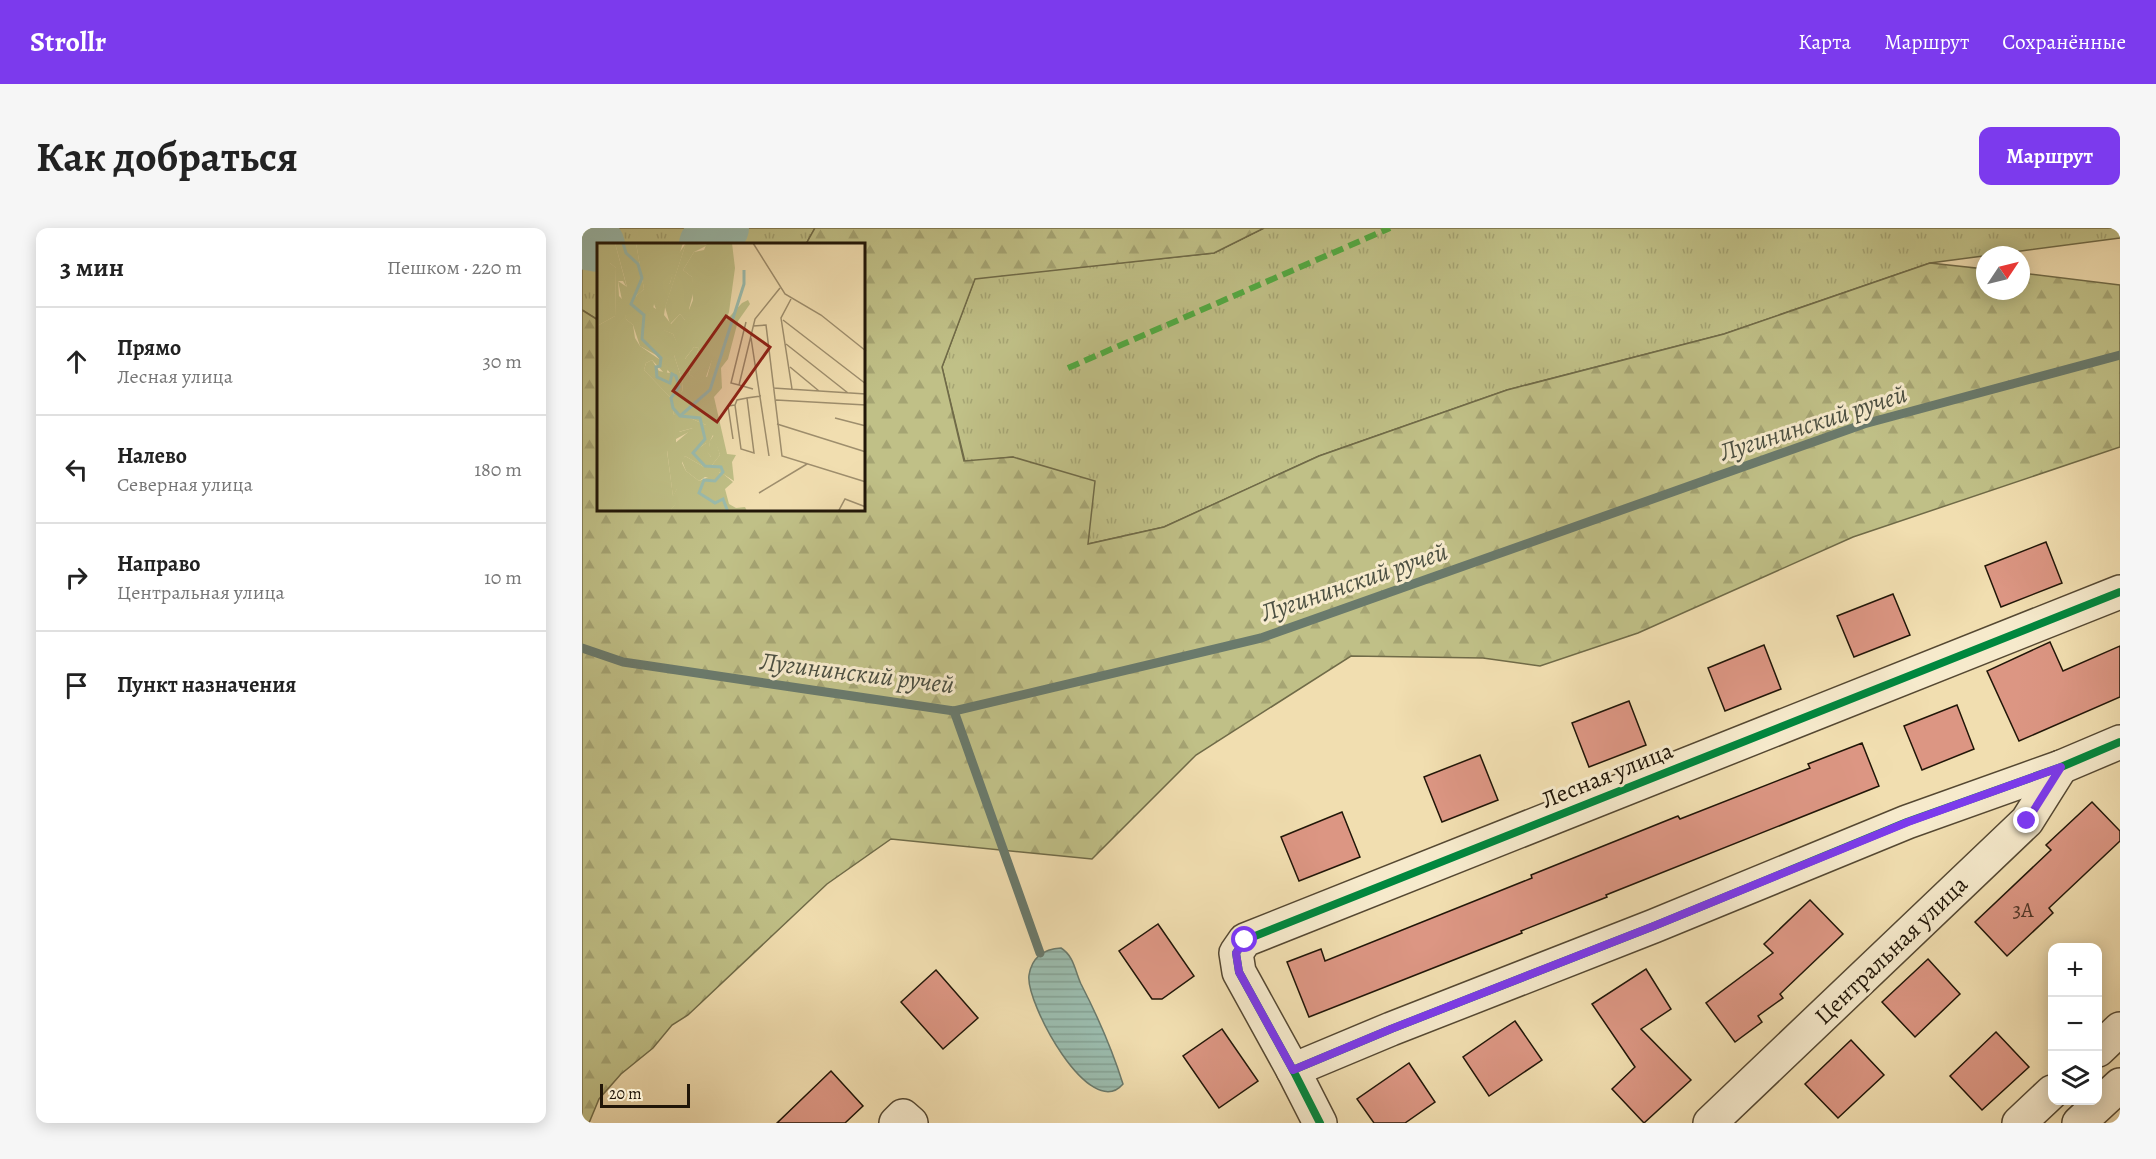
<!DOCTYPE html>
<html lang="ru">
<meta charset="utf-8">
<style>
body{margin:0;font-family:Alegreya,serif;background:#f6f6f6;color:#222}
.controls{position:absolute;right:18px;bottom:18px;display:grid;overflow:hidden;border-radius:12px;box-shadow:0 3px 15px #0003}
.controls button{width:54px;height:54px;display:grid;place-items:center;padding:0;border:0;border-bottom:2px solid #e0e0e0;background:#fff;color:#222;font:30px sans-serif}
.compass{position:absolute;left:1394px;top:18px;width:54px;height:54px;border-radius:50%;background:#fff;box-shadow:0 3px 15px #0003;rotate:55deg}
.scale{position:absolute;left:18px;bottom:15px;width:90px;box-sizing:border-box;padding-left:6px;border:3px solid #211608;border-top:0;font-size:16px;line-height:21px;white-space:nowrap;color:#211608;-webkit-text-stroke:4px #f6eacc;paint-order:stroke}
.stop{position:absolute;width:18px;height:18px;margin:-14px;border:4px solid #7c3aed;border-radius:50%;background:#fff}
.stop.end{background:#7c3aed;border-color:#fff;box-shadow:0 2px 6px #0008}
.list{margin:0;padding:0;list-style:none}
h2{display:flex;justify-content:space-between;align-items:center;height:78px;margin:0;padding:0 24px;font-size:26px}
h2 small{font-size:20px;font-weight:400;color:#767676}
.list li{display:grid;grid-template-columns:39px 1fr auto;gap:18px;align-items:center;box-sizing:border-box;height:108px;padding:0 24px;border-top:2px solid #e0e0e0}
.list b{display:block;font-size:22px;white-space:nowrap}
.list p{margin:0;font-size:20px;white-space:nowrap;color:#767676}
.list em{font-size:20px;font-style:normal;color:#767676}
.icon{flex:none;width:33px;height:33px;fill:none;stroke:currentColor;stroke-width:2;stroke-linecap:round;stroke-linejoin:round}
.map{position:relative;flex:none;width:1538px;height:895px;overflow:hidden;border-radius:12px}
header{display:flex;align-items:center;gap:36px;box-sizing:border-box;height:84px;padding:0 30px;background:#7c3aed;color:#fff}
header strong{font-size:28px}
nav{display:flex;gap:33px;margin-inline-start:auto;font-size:21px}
.intro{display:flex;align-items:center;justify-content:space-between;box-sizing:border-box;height:144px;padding:0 36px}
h1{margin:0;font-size:42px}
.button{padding:15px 27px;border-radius:12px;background:#7c3aed;color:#fff;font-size:21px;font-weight:700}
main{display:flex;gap:36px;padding:0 36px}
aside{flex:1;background:#fff;border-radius:12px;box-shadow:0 3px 15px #0003}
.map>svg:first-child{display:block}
</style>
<header>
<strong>Strollr</strong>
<nav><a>Карта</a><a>Маршрут</a><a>Сохранённые</a></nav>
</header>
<div class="intro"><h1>Как добраться</h1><a class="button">Маршрут</a></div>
<main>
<aside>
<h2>3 мин<small>Пешком · 220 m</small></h2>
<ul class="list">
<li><svg class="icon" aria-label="ahead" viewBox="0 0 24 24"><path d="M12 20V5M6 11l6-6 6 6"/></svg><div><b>Прямо</b><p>Лесная улица</p></div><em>30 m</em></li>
<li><svg class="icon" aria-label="left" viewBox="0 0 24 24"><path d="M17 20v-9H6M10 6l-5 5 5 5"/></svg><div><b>Налево</b><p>Северная улица</p></div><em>180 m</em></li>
<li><svg class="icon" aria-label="right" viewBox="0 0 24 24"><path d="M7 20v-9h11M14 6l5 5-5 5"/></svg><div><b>Направо</b><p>Центральная улица</p></div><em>10 m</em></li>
<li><svg class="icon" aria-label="arrive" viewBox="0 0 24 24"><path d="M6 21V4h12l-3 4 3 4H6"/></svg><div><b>Пункт назначения</b></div></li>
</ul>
</aside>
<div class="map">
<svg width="1538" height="895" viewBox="0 0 1538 895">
<defs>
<pattern id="grass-tufts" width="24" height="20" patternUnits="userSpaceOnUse" patternTransform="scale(1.5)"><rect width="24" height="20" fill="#c0c087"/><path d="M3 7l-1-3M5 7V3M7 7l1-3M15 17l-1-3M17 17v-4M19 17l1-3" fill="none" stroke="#a5a473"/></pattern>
<pattern id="forest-firs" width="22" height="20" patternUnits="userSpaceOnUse" patternTransform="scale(1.5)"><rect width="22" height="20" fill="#c0c087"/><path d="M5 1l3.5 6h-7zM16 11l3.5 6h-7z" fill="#a5a473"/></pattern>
<pattern id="water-rules" width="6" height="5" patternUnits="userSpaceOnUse" patternTransform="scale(1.5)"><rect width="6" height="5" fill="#9bbcae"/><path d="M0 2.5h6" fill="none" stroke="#85a194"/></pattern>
</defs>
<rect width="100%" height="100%" fill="#f1deb0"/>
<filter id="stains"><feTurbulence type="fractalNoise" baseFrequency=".00333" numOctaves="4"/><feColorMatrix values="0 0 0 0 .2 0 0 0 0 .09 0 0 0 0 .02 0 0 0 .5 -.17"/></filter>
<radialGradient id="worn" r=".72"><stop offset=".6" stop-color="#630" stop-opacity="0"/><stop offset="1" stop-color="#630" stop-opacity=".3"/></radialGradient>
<g fill="url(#grass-tufts)" stroke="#706b48" stroke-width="1.5">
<path d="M 0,0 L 233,0 L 224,16 L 16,16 L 16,92 L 0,82 Z"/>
<path d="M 682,0 L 1538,0 L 1538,10 L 1348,35 L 1142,106 L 925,162 L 737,228 L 582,299 L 506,316 L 431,229 L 383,234 L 360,139 L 393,50 L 632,25 Z"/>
</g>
<path fill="url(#forest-firs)" stroke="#706b48" stroke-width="1.5" d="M 233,0 L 682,0 L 632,25 L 393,51 L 360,139 L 382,233 L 431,229 L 513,253 L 506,316 L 582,299 L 737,228 L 925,162 L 1142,106 L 1348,35 L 1403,41 L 1403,63 L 1439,63 L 1439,45 L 1538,57 L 1538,219 L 1271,309 L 1056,405 L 958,438 L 901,430 L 769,428 L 614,527 L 510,631 L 309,611 L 245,656 L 106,787 L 90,797 L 71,820 L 39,846 L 17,871 L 7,895 L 0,895 L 0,82 L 16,92 L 16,282 L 282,282 L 282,16 L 224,16 Z"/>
<path fill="url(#water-rules)" stroke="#6a7a6c" stroke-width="1.5" d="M 479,720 C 492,728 493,743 499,756 C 516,789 530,821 541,856 C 508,895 443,774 447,747 C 450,729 462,721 479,720 Z"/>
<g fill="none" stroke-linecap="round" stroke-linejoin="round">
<g stroke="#6a7a6c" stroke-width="9">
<path d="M 0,420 L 41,434 L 372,483 L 679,410 L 1282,196 L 1538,127"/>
<path d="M 372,483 L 458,725"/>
</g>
<g stroke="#9bbcae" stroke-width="54">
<path d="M 0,14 L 16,17"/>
<path d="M 124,16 L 140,0"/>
</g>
</g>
<g fill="#dc9683" stroke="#211608" stroke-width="1.5">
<path d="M 1464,314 L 1480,355 L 1419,379 L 1403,338 Z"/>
<path d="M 1311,366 L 1328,407 L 1272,429 L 1255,388 Z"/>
<path d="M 1468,414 L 1481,443 L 1538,418 L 1538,469 L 1437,513 L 1405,443 Z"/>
<path d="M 1182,417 L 1199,461 L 1143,483 L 1126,440 Z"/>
<path d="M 1047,473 L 1064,517 L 1007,539 L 990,495 Z"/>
<path d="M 1375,477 L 1392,521 L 1340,542 L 1322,498 Z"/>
<path d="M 1280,515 L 1297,558 L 1024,667 L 1025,669 L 939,703 L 940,705 L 727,789 L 705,734 L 739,721 L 743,733 L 950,650 L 949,647 L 1096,588 L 1098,591 L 1228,540 L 1226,536 Z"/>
<path d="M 898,527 L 916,572 L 860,594 L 842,549 Z"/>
<path d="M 1510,574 L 1538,603 L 1538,613 L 1467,680 L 1471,685 L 1425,728 L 1393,694 L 1469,622 L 1464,617 Z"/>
<path d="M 760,584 L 778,629 L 717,653 L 699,609 Z"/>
<path d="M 1228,672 L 1261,706 L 1198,766 L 1201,770 L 1176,788 L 1180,794 L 1153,814 L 1124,775 L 1191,725 L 1182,716 Z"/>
<path d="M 576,696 L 612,748 L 580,771 L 570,771 L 537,723 Z"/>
<path d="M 1346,731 L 1378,766 L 1333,809 L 1300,774 Z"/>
<path d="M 1064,741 L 1089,781 L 1059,801 L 1109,852 L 1062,895 L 1030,861 L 1053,839 L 1010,776 Z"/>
<path d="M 354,742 L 396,790 L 361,821 L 319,774 Z"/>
<path d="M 933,793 L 960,832 L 907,868 L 881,829 Z"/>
<path d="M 640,801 L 676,853 L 637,880 L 601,828 Z"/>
<path d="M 1414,804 L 1447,839 L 1400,882 L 1368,848 Z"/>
<path d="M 1269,812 L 1302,847 L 1256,890 L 1223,856 Z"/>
<path d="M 827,835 L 853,874 L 823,895 L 792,895 L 775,871 Z"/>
<path d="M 249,843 L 281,878 L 263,895 L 195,895 Z"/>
</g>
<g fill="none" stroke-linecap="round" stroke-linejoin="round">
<g stroke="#554832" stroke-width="36">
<g id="street">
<path d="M 1516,822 L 1538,801"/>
<path d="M 711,842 L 657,744 L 654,725 L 663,712 L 1538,364"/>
<path d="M 314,895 L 321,888 L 329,895"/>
<path d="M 738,895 L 711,842 L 809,801 L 1072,698 L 1325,594 L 1479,539 L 1538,514"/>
<path d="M 1128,895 L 1445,593 L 1479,539"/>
<path d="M 1437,895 L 1470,864"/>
<path d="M 1497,895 L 1538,857"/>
</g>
</g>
<use href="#street" stroke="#f6eacc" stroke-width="33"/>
<path stroke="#52a941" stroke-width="6" stroke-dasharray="12 6" stroke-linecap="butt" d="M 486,140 L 808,0"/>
<g stroke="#f6eacc" stroke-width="11">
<g id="cycleway">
<path d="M 711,842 L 657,744 L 654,725 L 663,712 L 1538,364"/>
<path d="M 738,895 L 711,842 L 809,801 L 1072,698 L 1325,594 L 1479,539 L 1538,514"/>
</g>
</g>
<use href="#cycleway" stroke="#00873e" stroke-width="8"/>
</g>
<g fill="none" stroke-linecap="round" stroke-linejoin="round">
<path stroke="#7c3aed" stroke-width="8" d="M 663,712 L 654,725 L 657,744 L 711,842 L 809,801 L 1072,698 L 1326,594 L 1479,539 L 1445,593"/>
</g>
<g text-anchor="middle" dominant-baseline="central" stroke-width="6" stroke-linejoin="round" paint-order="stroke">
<g font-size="21" fill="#503627">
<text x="1441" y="682">3А</text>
</g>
<g font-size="24" fill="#211608" stroke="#f6eacc">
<text transform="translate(1025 547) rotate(-22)">Лесная улица</text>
<text transform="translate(1309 722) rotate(-44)">Центральная улица</text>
</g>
<g font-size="26" font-style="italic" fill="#4c5042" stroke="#f6eacc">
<text transform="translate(1231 195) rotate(-18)">Лугининский ручей</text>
<text transform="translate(772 354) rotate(-19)">Лугининский ручей</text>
<text transform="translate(275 445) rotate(7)">Лугининский ручей</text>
</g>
</g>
<g transform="translate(15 15)">
<rect width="268" height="268" fill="#f1deb0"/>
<path d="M 0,0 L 13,0 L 13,20 L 19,25 L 18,73 L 0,83 ZM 18,0 L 39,0 L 47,46 L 39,53 L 59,66 L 57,61 L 73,40 L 80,13 L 89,0 L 68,65 L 67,72 L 74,81 L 83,71 L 88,77 L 96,57 L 95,34 L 86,27 L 97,9 L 107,7 L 110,0 L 135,0 L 138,25 L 132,69 L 109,134 L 101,138 L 92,131 L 102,105 L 97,104 L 87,117 L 76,91 L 66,87 L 69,106 L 77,112 L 86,140 L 82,169 L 77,172 L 73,154 L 47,127 L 49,120 L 55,117 L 62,128 L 73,130 L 59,112 L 43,103 L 36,82 L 29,76 L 21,38 L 30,44 ZM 84,171 L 109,182 L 109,200 L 98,208 L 110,208 L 114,214 L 112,199 L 117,192 L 123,212 L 115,222 L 107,224 L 88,213 L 85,220 L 89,228 L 102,238 L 124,229 L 136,239 L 128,246 L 132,261 L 139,265 L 148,264 L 150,268 L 73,268 L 79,260 L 80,246 L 76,254 L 70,207 L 96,185 L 81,189 Z" fill="#c0c087"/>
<path d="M 13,0 L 18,0 L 30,45 L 26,38 L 21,38 L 22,53 L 28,59 L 29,76 L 36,82 L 38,95 L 43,103 L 72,123 L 69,132 L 55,117 L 49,120 L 47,127 L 73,154 L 77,172 L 82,168 L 78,152 L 85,149 L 86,140 L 77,112 L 69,113 L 65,104 L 65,86 L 76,91 L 88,116 L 97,104 L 102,105 L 92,131 L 101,137 L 106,132 L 110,134 L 124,83 L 145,60 L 151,57 L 153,61 L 141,78 L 131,116 L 124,125 L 125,145 L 117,154 L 130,211 L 139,212 L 135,219 L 137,238 L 123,229 L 116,236 L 108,234 L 102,238 L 89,228 L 85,218 L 88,213 L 107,224 L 115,222 L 123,212 L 116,192 L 112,200 L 116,216 L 110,209 L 106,213 L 98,208 L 109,200 L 109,182 L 84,171 L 90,178 L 82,189 L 96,185 L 97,181 L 99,185 L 79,196 L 79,202 L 70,208 L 76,253 L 82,242 L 89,248 L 73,268 L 0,268 L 0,83 L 18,73 L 19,25 L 13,20 ZM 39,0 L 86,0 L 67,58 L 57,61 L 55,71 L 39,53 L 47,46 ZM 89,0 L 111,2 L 97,9 L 86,27 L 95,34 L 97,47 L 92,66 L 97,76 L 88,77 L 83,71 L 73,81 L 68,64 Z" fill="#c0c087"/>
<path fill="none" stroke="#9bbcae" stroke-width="3" d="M 26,0 L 29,10 L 41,21 L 45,35 L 34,61 L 47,72 L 45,96 L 64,115 L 63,123 L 59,124 L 60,134 L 73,140 L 75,131 L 79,133 L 82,144 L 74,155 L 76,165 L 83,173 L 103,175 L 108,196 L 96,210 L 108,223 L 124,224 L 126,229 L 118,238 L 107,237 L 102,250 L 118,260 L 126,256 L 131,269M 83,173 L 113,147 L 147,41 L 147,27"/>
<path fill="none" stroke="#9e8e6d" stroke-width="1.5" d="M 156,0 L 188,51 L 224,72 L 269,108M 194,56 L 184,75 L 195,146M 186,77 L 269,141M 156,83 L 169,82 L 185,213 L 269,239M 154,95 L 172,213M 189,101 L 251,150M 193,124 L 222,148M 142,142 L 134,140 L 149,79M 176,145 L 269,151M 156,146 L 142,142 L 158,76 L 183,45M 150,155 L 140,157 L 138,162 L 144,206 L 157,210 L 150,155 L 164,153M 179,157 L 269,162M 238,175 L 269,183M 180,181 L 269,209M 136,196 L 131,163 L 138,162M 162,250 L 210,221M 241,269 L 248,256 L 269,264"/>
<path fill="#8f2418" fill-opacity="0.15" stroke="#8f2418" stroke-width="3" d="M 129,73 L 173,104 L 120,179 L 76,148 Z"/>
<rect width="268" height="268" fill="none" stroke="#211608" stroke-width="3"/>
</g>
<rect width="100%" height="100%" filter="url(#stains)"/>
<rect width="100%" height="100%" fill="url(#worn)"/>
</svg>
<div class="controls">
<button>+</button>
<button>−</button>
<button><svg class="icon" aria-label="layers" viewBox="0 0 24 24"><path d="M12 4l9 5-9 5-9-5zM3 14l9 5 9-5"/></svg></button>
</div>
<svg class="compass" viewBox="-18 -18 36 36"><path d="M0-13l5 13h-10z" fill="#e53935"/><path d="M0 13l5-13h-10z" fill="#767676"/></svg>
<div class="scale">20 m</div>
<div class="stop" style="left:663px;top:712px"></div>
<div class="stop end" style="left:1445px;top:593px"></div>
</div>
</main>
